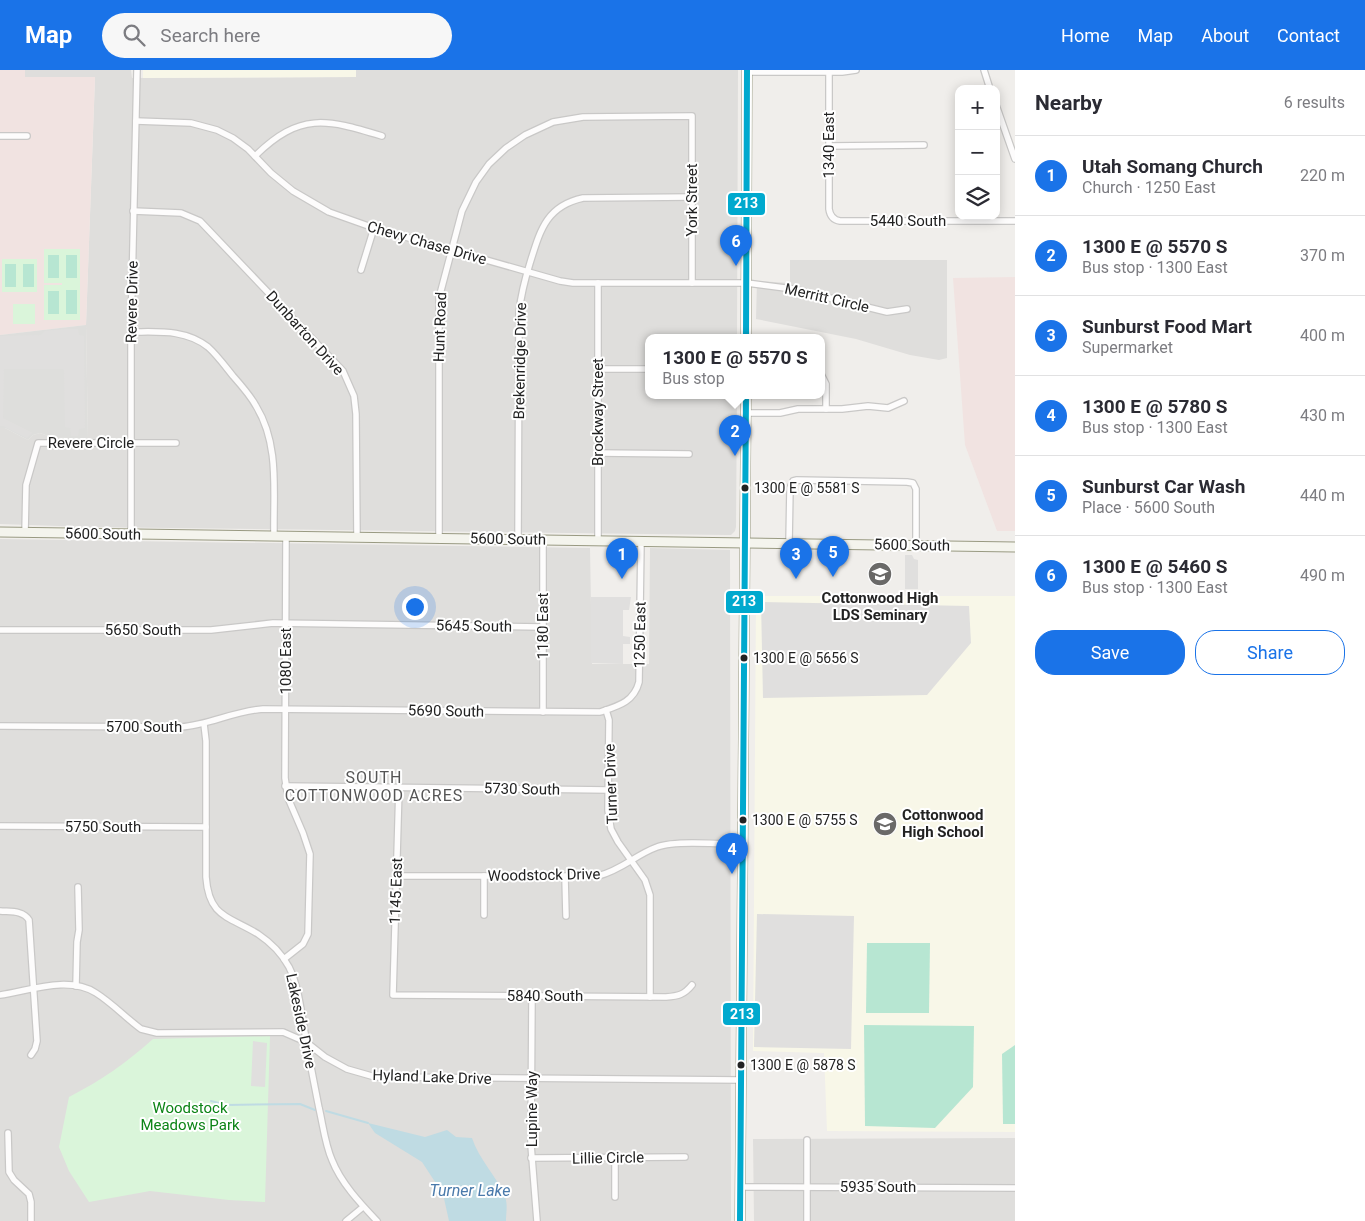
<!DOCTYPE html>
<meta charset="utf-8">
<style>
body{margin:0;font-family:Roboto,sans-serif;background:#f7f7f7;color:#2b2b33}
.controls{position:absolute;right:15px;top:15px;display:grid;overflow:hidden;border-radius:10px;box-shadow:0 2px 12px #0003}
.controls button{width:45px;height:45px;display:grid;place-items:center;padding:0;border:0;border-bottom:1px solid #e1e1e2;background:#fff;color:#2b2b33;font:25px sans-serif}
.you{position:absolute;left:414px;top:536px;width:18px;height:18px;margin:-12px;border:4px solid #fff;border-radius:50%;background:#1a73e8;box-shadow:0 0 0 8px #1a73e833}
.badge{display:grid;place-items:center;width:32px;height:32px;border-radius:50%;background:#1a73e8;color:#fff;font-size:16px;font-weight:700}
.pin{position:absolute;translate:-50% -41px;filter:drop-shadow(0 1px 2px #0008)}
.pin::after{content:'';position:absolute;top:26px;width:18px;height:15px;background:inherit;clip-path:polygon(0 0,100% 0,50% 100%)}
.popup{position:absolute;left:645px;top:264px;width:180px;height:65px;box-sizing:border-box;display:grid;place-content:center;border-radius:10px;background:#fff;filter:drop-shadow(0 1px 4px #0005);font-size:16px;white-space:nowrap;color:#7c7c81}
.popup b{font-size:19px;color:#2b2b33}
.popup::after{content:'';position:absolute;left:50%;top:100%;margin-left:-10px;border:10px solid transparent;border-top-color:#fff}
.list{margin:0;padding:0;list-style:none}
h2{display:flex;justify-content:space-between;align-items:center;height:65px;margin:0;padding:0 20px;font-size:21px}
h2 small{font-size:16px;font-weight:400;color:#7c7c81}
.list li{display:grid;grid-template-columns:32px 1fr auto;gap:15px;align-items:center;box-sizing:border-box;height:80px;padding:0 20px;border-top:1px solid #e1e1e2}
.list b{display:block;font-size:19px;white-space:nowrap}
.list p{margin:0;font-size:16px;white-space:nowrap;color:#7c7c81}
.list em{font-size:16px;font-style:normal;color:#7c7c81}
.actions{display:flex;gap:10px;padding:15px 20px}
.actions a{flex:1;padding:11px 0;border:1px solid #1a73e8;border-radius:20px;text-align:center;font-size:18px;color:#1a73e8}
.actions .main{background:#1a73e8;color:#fff}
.icon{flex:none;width:28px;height:28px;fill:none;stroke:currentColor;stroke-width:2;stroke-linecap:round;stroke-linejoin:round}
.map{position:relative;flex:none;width:1015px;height:1151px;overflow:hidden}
header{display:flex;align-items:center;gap:30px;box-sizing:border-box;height:70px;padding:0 25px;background:#1a73e8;color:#fff}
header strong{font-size:24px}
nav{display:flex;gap:28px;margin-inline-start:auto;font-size:18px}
.search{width:350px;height:45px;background:#f7f7f7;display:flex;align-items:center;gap:12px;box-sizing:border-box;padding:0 18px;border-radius:28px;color:#7c7c81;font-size:19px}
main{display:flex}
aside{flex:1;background:#fff}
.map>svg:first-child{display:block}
</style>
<header>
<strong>Map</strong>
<div class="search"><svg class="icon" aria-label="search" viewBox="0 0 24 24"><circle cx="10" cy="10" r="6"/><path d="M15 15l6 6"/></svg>Search here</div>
<nav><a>Home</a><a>Map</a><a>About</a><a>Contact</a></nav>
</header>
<main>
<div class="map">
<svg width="1015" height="1151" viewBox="0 0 1015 1151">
<rect width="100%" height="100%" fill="#f0eeeb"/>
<g fill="#dfdedc">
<path d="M 25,0 L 131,0 L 132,8 L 355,7 L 356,0 L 738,0 L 737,267 L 649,267 L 649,325 L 737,325 L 736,457 L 735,461 L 731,465 L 726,465 L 88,457 L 0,454 L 0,358 L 5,358 L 28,370 L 33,365 L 40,363 L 51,367 L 88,368 L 86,255 L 95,8 L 25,7 Z"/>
<path d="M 790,190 L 947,190 L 947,288 L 939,290 L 910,285 L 856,269 L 756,249 L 757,211 L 790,213 Z"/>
<path d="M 0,469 L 590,478 L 592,594 L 649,594 L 650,478 L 730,480 L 731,1151 L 0,1151 Z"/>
<path d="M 1015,1068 L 1015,1151 L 754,1151 L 753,1069 Z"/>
</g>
<g fill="#f1e3e1">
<path d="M 0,0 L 25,0 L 25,7 L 95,7 L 86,255 L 0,265 Z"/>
<path d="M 1015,207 L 1015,461 L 997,461 L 965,375 L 953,208 Z"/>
</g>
<g fill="#f8f7e8">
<path d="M 143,0 L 356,0 L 356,7 L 143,8 Z"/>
<path d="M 756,526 L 1015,526 L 1015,1062 L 827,1061 L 824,983 L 753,981 Z"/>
</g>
<path fill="#dededc" d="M 86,255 L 88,369 L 51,367 L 40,363 L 33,365 L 28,370 L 5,358 L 0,358 L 0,265 Z"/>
<g fill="#daf5da">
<path d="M 44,179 L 80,179 L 80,250 L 44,250 L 44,215 L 62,215 L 62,213 L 44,213 Z"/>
<rect x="2" y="189" width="35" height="33"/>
<rect x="13" y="234" width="22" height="20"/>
<path d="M 270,966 L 265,1132 L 229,1130 L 150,1121 L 89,1132 L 69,1101 L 59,1077 L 69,1027 C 102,1010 126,993 153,969 Z"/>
</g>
<g fill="#b7e6d2">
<rect x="48" y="185" width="11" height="23"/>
<rect x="66" y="185" width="11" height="23"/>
<rect x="5" y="194" width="11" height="23"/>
<rect x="23" y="194" width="11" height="23"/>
<rect x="66" y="220" width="11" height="24"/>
<rect x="48" y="221" width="11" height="23"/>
<path d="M 867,873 L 930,873 L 929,943 L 866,943 Z"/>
<path d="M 864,955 L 974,956 L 973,1017 L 935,1058 L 865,1056 Z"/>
<path d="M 1015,975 L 1015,1054 L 1003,1054 L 1002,984 Z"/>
</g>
<g fill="#e0dfde">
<path d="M 65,259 L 78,259 L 79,265 L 84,266 L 85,358 L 79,359 L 78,366 L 71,366 L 70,358 L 65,357 L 64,300 L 63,299 L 4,299 L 3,348 L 33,363 L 27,368 L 3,356 L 0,356 L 0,266 L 41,265 L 45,261 Z"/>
<path d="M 905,485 L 912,485 L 914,489 L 918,490 L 918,519 L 905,519 Z"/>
<path d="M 591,527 L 631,527 L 629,540 L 623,540 L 623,566 L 630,567 L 630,574 L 623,574 L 623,594 L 591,593 Z"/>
<path d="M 761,532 L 969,536 L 971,573 L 927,625 L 763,628 Z"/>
<path d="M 757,844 L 854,846 L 851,979 L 754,977 Z"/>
<path d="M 253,971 L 267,973 L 265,1017 L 251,1016 Z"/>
</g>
<path fill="#bfdbe3" d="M 368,1053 L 425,1067 L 447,1060 L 456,1067 L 472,1068 C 479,1090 497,1106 505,1127 C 508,1134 506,1144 506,1151 L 449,1151 L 443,1124 L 422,1092 L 375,1063 Z"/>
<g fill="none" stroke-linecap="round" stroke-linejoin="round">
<g stroke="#bfdbe3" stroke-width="2">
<path d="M 211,1031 L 226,1035 L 300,1034 L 315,1040"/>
<path d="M 326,1041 L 368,1053"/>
</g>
<g stroke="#c9c8c7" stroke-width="8">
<g id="street">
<path d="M 984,0 L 990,19"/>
<path d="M 747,2 L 842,2 L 856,0"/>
<path d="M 829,2 L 829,139 C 830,146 833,150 840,151 L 1015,151"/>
<path d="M 996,35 L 1015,89"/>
<path d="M 136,51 L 191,53 L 217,60 L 233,68 L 248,79 L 271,103 L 293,121 L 329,142 L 374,158 L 560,211 L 573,213 L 747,213 L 793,219 L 887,242 L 907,239"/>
<path d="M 0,66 L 27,66"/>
<path d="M 829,76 L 924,75"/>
<path d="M 255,86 C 300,42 326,49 382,66"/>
<path d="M 133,141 L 181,143 L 200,151 L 343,301 L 354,326 L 356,344 L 357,467"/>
<path d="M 361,200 L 374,158"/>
<path d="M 598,213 L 598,471"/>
<path d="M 131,262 C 158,262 185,259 208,277 C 217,285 225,296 233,306 C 241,315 250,325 256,336 C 280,375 273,422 274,466"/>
<path d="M 598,299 L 649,299"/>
<path d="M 821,304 L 826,314 L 826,339"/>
<path d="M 746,343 L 780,343 L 798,339 L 842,339 L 868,336 L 888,338 L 904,331"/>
<path d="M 598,383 L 689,384"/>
<path d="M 25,463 L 26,415 L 38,373 L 176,373"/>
<path d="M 131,464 L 131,262 L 137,0"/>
<path d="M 439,468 L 439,228 L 462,141 L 476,112 L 489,94 L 506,78 L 525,65 L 553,52 L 583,47 L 692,46 L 692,213"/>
<path d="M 518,470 L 519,242 C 521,225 525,209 530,193 C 540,161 546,136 583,128 L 692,127"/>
<path d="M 789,473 L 790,418 L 793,411 L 797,410 L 907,412 L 913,413 L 916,419 L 916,475"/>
<path d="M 0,560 L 211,560 L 273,553 L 543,557"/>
<path d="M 606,640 L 609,650 L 608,740 L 611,759 L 618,772 L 645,810 L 650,825 L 650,927"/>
<path d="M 543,642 L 543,470"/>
<path d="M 204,654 L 206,671 L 206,807 C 209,848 229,846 258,864 C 270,872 282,884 289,897 C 299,917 301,942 305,963 C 309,988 314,1013 319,1038 C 323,1055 325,1074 332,1090 C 341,1113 360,1133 377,1151"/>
<path d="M 0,656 L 181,657 C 209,655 234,641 263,639 L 600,642 C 618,636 634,632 639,612 L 641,471"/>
<path d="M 285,716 L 609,720"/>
<path d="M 399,717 L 393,925 L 666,927 C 678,926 684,925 692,915"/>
<path d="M 0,756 L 206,757"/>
<path d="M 397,806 L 598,806 C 622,800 635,785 657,777 C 675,770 722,774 743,775"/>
<path d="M 484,806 L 484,845"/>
<path d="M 565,807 L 566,846"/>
<path d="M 0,841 C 10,842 23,840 29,850 L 37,971 L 35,979 L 31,985"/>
<path d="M 284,889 L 303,874 L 308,864 L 310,784 L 303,763 L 288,728 L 285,708 L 286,466"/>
<path d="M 76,916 L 77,872 L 79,860 L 78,817"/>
<path d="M 0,925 C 29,921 68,905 96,923 C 112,933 126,948 141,959 L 157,963 L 283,962 L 306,972 L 325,987 L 347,999 L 375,1007 L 741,1010"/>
<path d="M 532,926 L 531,1075 L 537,1151"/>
<path d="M 8,1063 L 9,1102 L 14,1110 L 29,1124 L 31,1132 L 31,1151"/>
<path d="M 807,1070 L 807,1151"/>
<path d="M 531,1088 L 685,1087"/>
<path d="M 615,1088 L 615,1127"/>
<path d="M 740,1117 L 1015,1118"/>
<path d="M 346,1151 L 363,1137"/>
</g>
</g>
<g stroke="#999a82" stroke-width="11">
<g id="secondary">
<path d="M 746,267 L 747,0"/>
<path d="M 0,462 L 1015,477"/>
<path d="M 740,1151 L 746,325"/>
</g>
</g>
<use href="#street" stroke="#fdfcfc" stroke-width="5.5"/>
<use href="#secondary" stroke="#f4f4ed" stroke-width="9"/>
<g stroke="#fff" stroke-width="10">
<g id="bus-1">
<path d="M 746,267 L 747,0"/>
<path d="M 740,1151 L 746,325"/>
</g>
</g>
<use href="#bus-1" stroke="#00a9ce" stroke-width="6"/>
</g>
<defs>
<g id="school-disc" transform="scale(1.25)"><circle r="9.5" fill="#6a6968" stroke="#fff"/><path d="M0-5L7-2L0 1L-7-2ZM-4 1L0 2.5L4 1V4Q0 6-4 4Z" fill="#fff"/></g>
</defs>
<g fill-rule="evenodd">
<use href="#school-disc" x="880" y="504"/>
<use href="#school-disc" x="885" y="754"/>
</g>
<g fill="#222" stroke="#fff" stroke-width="2">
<circle cx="745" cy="418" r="4.5"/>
<circle cx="744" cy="588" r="4.5"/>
<circle cx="743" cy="750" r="4.5"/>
<circle cx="741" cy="995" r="4.5"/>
</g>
<g text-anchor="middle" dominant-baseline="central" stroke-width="4" stroke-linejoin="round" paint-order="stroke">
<g font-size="14" fill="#222" stroke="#fff" text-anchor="start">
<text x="754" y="418">1300 E @ 5581 S</text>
<text x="753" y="588">1300 E @ 5656 S</text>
<text x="752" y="750">1300 E @ 5755 S</text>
<text x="750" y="995">1300 E @ 5878 S</text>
</g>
<g font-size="15" fill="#222" stroke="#fff">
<text transform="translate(829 75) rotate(-90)">1340 East</text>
<text transform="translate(692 130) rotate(-90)">York Street</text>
<text x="908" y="151">5440 South</text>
<text transform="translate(427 173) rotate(16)">Chevy Chase Drive</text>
<text transform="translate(827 228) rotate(13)">Merritt Circle</text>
<text transform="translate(132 232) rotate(-89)">Revere Drive</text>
<text transform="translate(440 257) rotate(-88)">Hunt Road</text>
<text transform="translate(305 263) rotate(48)">Dunbarton Drive</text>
<text transform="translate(520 291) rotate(-89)">Brekenridge Drive</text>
<text transform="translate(598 342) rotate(-90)">Brockway Street</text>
<text x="91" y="373">Revere Circle</text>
<text transform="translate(103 464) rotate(1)">5600 South</text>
<text transform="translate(508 469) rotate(1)">5600 South</text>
<text transform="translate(912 475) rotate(1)">5600 South</text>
<text transform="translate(474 556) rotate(1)">5645 South</text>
<text transform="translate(543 556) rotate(-90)">1180 East</text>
<text x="143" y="560">5650 South</text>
<text transform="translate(640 565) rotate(-89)">1250 East</text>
<text transform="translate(286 591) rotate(-90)">1080 East</text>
<text transform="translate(446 641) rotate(1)">5690 South</text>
<text x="144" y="657">5700 South</text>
<text transform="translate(611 714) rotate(-92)">Turner Drive</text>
<text transform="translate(522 719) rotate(1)">5730 South</text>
<text x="103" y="757">5750 South</text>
<text transform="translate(544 805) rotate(-1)">Woodstock Drive</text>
<text transform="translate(396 821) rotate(-88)">1145 East</text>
<text x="545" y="926">5840 South</text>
<text transform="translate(301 951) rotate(78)">Lakeside Drive</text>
<text transform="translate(432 1007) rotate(2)">Hyland Lake Drive</text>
<text transform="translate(532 1039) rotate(-90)">Lupine Way</text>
<text transform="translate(608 1088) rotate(-1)">Lillie Circle</text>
<text x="878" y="1117">5935 South</text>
</g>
<g font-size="15" font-weight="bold" fill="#222" stroke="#fff">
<text x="880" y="528">Cottonwood High<tspan x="880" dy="17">LDS Seminary</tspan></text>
<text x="902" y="745" text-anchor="start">Cottonwood<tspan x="902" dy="17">High School</tspan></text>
</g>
<g font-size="15" fill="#0c8416" stroke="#fff">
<text x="190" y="1038">Woodstock<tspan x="190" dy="17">Meadows Park</tspan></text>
</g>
<g font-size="16" letter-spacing="1" fill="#555" stroke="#fff">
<text x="374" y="707">SOUTH<tspan x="374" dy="18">COTTONWOOD ACRES</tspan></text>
</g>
<g font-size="16" font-style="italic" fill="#4a7aab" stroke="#fff">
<text x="470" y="1120">Turner Lake</text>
</g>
</g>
<g stroke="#fff" stroke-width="2">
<rect x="727" y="122" width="39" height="24" rx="5" fill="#00a9ce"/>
<rect x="725" y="520" width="39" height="24" rx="5" fill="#00a9ce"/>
<rect x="722" y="932" width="39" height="24" rx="5" fill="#00a9ce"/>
</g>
<g font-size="14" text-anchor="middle" font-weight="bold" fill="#fff">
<text x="746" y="138">213</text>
<text x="744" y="536">213</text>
<text x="742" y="949">213</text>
</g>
</svg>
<div class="controls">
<button>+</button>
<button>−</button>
<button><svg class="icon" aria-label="layers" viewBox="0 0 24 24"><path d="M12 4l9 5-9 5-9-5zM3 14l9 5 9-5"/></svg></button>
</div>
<div class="you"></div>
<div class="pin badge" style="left:622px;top:509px">1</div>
<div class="pin badge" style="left:735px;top:386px">2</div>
<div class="popup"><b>1300 E @ 5570 S</b>Bus stop</div>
<div class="pin badge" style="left:796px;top:509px">3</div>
<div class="pin badge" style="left:732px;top:804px">4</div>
<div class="pin badge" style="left:833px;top:507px">5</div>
<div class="pin badge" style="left:736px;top:196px">6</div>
</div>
<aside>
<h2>Nearby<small>6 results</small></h2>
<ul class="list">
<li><span class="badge">1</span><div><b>Utah Somang Church</b><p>Church · 1250 East</p></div><em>220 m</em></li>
<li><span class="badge">2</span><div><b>1300 E @ 5570 S</b><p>Bus stop · 1300 East</p></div><em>370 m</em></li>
<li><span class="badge">3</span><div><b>Sunburst Food Mart</b><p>Supermarket</p></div><em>400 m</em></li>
<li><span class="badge">4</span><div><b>1300 E @ 5780 S</b><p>Bus stop · 1300 East</p></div><em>430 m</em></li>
<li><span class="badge">5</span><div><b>Sunburst Car Wash</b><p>Place · 5600 South</p></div><em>440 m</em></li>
<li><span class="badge">6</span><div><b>1300 E @ 5460 S</b><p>Bus stop · 1300 East</p></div><em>490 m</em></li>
</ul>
<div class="actions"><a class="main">Save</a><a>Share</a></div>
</aside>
</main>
